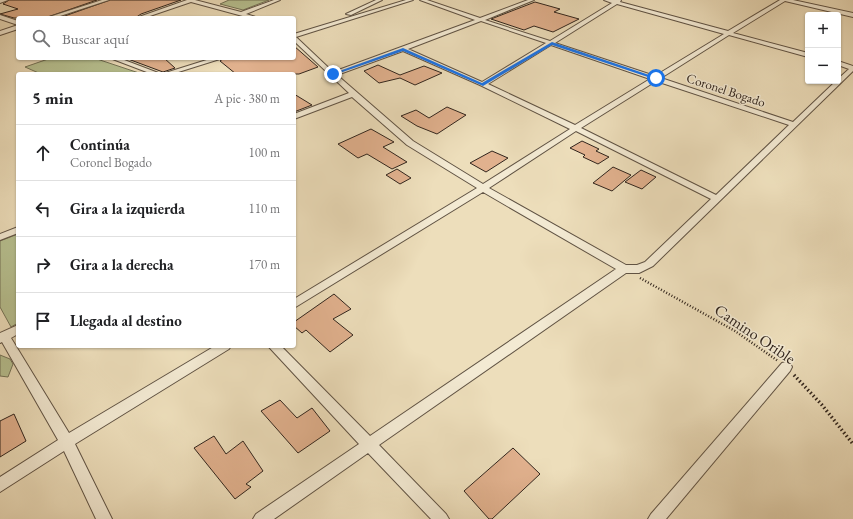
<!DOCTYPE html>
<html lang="es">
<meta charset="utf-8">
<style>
body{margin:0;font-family:"EB Garamond",serif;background:#f2f2f2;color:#202124}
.controls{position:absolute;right:12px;top:12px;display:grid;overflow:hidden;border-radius:4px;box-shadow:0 1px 3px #0004}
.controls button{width:36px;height:36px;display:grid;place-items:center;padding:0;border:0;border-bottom:1px solid #e0e0e0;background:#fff;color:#202124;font:20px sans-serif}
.stop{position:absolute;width:12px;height:12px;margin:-9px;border:3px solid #1a73e8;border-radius:50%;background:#fff}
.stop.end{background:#1a73e8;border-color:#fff;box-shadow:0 1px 4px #0008}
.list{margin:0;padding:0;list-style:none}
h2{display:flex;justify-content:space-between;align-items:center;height:52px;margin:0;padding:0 16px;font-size:17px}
h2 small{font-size:13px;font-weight:400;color:#757577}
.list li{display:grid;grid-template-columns:26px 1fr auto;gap:12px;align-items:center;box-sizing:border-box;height:56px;padding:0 16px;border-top:1px solid #e0e0e0}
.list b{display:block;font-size:15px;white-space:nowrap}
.list p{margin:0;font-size:13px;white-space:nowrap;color:#757577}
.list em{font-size:13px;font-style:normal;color:#757577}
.icon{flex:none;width:22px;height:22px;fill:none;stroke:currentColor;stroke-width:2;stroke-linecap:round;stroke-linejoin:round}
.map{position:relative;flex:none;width:853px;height:519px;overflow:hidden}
.search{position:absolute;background:#fff;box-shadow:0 1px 3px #0004;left:16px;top:16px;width:280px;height:44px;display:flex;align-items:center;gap:10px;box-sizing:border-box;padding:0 14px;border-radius:4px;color:#757577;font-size:15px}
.panel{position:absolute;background:#fff;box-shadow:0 1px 3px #0004;left:16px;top:72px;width:280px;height:276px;border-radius:4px}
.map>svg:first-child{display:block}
</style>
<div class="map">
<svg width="853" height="519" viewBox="0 0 853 519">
<rect width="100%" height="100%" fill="#eddebb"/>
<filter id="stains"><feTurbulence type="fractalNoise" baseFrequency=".005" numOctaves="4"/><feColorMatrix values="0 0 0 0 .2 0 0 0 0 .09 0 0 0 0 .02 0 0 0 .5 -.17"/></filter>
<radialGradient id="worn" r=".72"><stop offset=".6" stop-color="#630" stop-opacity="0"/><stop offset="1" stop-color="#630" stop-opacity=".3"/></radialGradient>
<g fill="#b7c191" stroke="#747357">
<path d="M 229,0 L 269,0 L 243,10 L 220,4 Z"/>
<path d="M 51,58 L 94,58 L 142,74 L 41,74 L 25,67 Z"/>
<path d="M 18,234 L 18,323 L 11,327 L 0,307 L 0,241 Z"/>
<path d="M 0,355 L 10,359 L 13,364 L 8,377 L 0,376 Z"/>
</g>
<g fill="#e1b18e" stroke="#31251d">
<path d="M 9,0 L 97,0 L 45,18 L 14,18 L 0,14 L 18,9 L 3,4 Z"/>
<path d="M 110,0 L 181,0 L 141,14 L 135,18 L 59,18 Z"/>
<path d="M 535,2 L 560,9 L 554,12 L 579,19 L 553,32 L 534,26 L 524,30 L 491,19 Z"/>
<path d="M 294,46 L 318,67 L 299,74 L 236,74 L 220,61 L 224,58 L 294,58 Z"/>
<path d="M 128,58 L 164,58 L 175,68 L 163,72 L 128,59 Z"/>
<path d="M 378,65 L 400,75 L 424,66 L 442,73 L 415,85 L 400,78 L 379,83 L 364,71 Z"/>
<path d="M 294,94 L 312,105 L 294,112 Z"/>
<path d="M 447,107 L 466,115 L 437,134 L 417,126 L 401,116 L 416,110 L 429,118 Z"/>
<path d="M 371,129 L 394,142 L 383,147 L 407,162 L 392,169 L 367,154 L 358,158 L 338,144 Z"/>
<path d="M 582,141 L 599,149 L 596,151 L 609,157 L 598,164 L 583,157 L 585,155 L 570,148 Z"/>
<path d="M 492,151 L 508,158 L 486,172 L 470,163 Z"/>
<path d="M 613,167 L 631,175 L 612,191 L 593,183 Z"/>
<path d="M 397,169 L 411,178 L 400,184 L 386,175 Z"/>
<path d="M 641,170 L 656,177 L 642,189 L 625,182 Z"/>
<path d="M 334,294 L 351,309 L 333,319 L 353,335 L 330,352 L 306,330 L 302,333 L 294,326 L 294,322 Z"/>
<path d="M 280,400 L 297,418 L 312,408 L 330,431 L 298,453 L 261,411 Z"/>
<path d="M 14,414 L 26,441 L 0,457 L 0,421 Z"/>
<path d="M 214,436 L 226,454 L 243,441 L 263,471 L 246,484 L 251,487 L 235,499 L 194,448 Z"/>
<path d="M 513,448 L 540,474 L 492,519 L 489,519 L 464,491 Z"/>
</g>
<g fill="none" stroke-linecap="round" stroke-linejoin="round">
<g stroke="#605344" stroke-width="2">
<g id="street">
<path d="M 0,0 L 8,0 L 0,3 Z"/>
<path d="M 102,0 L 109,0 L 54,18 L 46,18 Z"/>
<path d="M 187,0 L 195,0 L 241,12 L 274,0 L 280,0 L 246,14 L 259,18 L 250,18 L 191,2 L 144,18 L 136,18 Z"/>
<path d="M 376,0 L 382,0 L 351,15 L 346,14 Z"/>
<path d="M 406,0 L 413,0 L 296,37 L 333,72 L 475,20 L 420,0 L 427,0 L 480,18 L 528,0 L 534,0 L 485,20 L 550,41 L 612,3 L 604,0 L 621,0 L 620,2 L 728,31 L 780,0 L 793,0 L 853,13 L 853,17 L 785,1 L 733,33 L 808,53 L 808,57 L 729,35 L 661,78 L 793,122 L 836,81 L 838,81 L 838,79 L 849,69 L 838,65 L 838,61 L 853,66 L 853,71 L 653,266 L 639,273 L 626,273 L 379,445 L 446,514 L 449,519 L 431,519 L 368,453 L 274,519 L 253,519 L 256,514 L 359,444 L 268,346 L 281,346 L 370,436 L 616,269 L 483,192 L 294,308 L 294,299 L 477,188 L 407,145 L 352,97 L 294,119 L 294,114 L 349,93 L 294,41 L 294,34 ZM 617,4 L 724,34 L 655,76 L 555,43 ZM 481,21 L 546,43 L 482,82 L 408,49 ZM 551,45 L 650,79 L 575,125 L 488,84 ZM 403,51 L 480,85 L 570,129 L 483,184 L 413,141 L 337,75 ZM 656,81 L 789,125 L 716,195 L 581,128 ZM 576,131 L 711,199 L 645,262 L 637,265 L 626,265 L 489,188 Z"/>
<path d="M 0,15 L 18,21 L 18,25 L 0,19 Z"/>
<path d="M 18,25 L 18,29 L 0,35 L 0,31 Z"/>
<path d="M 110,58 L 119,58 L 161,74 L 152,74 Z"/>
<path d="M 213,58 L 223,58 L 172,74 L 162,74 Z"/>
<path d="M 18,227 L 18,233 L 0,240 L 0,234 Z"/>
<path d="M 18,325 L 18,334 L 11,338 L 69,433 L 215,346 L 231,346 L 229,349 L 75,444 L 112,519 L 96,519 L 64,451 L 0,492 L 0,477 L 58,440 L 2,342 L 0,343 L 0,333 Z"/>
<path d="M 786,362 L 790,363 L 792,367 L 790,371 L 666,519 L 648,519 L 651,514 L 782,363 Z"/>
</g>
</g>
<path stroke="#31251d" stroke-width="2.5" stroke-dasharray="1 2" stroke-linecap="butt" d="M 640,278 L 735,331 L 778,361"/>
<path stroke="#31251d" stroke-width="3.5" stroke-dasharray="1.5 2.5" stroke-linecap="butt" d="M 794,375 L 822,405 L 853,444"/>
<use href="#street" fill="#f3ead3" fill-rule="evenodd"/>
</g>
<path fill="#1a73e8" d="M 552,42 L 658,78 L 654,79 L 552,45 L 483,86 L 403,51 L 334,75 L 331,74 L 403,48 L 482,83 Z"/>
<g text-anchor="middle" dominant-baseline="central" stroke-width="3" stroke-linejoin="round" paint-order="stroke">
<g font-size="13" fill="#31251d" stroke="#f3ead3">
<text transform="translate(726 90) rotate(18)">Coronel Bogado</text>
</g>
<g font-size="16" fill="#31251d" stroke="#f3ead3">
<text transform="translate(755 334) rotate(34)">Camino Orible</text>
</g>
</g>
<rect width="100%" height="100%" filter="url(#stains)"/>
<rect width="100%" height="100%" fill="url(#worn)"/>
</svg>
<div class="controls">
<button>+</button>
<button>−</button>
</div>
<div class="stop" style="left:656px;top:78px"></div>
<div class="stop end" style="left:333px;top:74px"></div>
<div class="search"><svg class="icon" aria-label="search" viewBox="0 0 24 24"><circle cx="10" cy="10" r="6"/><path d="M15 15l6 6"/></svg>Buscar aquí</div>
<section class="panel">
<h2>5 min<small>A pie · 380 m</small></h2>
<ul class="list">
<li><svg class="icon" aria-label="ahead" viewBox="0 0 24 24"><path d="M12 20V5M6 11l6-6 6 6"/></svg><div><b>Continúa</b><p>Coronel Bogado</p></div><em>100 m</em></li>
<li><svg class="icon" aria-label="left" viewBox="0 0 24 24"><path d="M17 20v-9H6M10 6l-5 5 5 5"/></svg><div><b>Gira a la izquierda</b></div><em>110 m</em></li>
<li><svg class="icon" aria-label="right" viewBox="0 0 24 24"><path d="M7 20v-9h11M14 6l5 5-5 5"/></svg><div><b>Gira a la derecha</b></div><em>170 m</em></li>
<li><svg class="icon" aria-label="arrive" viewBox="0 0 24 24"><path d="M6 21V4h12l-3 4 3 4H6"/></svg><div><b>Llegada al destino</b></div></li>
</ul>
</section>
</div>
